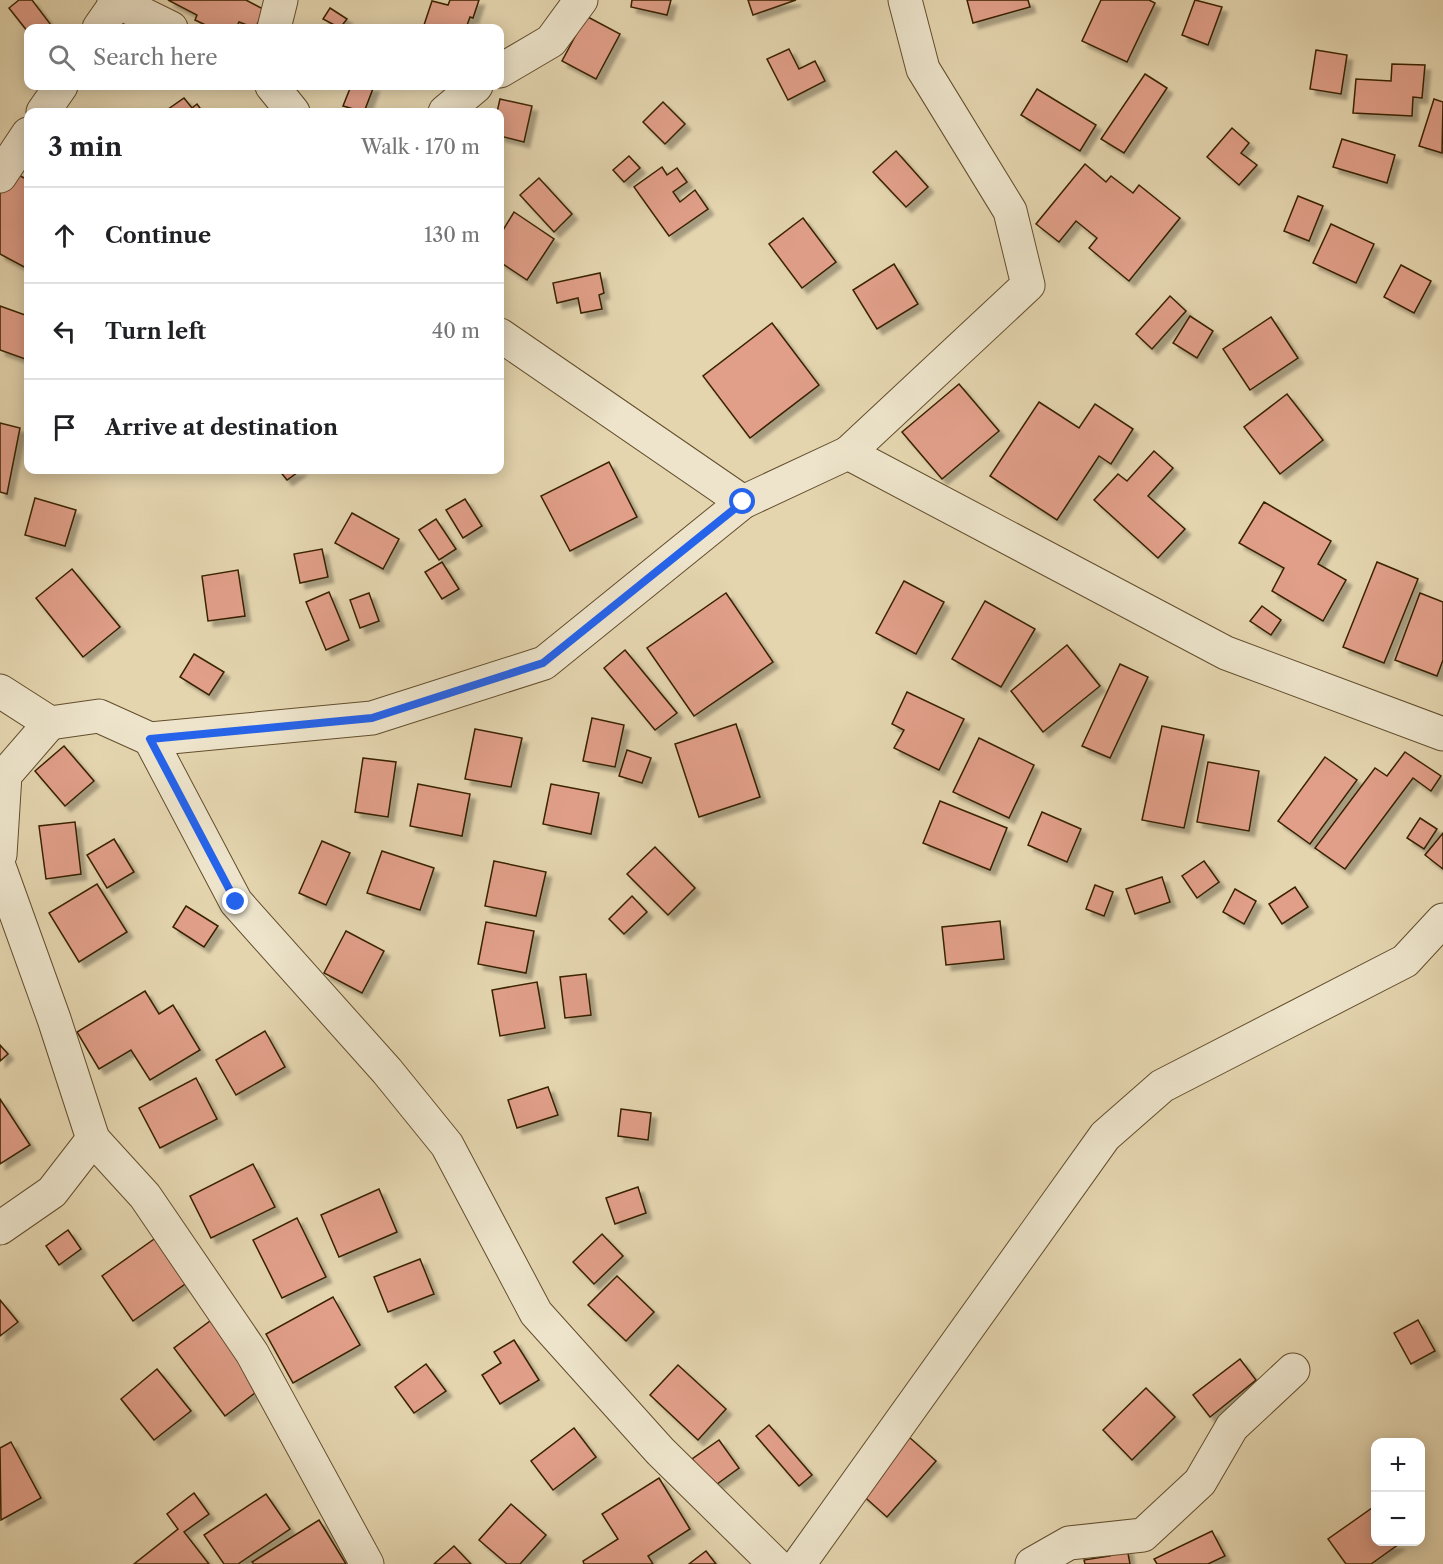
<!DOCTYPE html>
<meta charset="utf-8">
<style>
body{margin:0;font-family:"Libre Caslon Text",serif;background:#f2f2f2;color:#202124}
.controls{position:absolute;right:18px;bottom:18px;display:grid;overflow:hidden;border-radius:12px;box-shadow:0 3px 15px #0003}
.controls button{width:54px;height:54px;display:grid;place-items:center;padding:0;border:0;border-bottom:2px solid #e0e0e0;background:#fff;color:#202124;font:30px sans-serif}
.stop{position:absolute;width:18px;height:18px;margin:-14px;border:4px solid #2563eb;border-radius:50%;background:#fff}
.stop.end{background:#2563eb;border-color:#fff;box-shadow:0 2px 6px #0008}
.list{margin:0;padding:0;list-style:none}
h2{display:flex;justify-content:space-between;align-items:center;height:78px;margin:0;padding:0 24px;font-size:26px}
h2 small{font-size:20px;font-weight:400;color:#757577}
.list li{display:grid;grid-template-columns:39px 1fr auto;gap:18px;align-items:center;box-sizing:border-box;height:96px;padding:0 24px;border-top:2px solid #e0e0e0}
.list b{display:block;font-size:22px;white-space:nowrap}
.list em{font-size:20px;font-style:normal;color:#757577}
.icon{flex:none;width:33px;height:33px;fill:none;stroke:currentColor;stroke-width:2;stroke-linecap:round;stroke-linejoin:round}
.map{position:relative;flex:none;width:1443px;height:1564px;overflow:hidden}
.search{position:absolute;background:#fff;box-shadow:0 3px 15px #0003;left:24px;top:24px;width:480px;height:66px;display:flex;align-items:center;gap:15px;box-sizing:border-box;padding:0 21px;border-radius:12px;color:#757577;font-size:22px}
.panel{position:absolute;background:#fff;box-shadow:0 3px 15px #0003;left:24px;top:108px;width:480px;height:366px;border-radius:12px}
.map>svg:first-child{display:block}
</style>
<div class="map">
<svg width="1443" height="1564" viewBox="0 0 1443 1564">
<defs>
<filter id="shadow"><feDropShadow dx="5.5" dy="5.5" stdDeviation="1.5" flood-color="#0004"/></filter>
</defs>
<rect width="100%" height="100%" fill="#e4d5af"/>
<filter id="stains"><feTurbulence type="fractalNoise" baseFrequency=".00333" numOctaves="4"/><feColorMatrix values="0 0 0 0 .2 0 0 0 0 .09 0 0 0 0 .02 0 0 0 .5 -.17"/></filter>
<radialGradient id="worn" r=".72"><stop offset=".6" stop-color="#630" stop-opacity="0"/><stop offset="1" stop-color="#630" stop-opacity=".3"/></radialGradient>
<g fill="#e19f89" stroke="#382100" stroke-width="1.5" filter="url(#shadow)">
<path d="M 19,0 L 32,0 L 51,25 L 47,28 L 28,28 L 28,32 L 9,8 Z"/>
<path d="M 168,0 L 246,0 L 265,10 L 255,28 L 239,22 L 236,28 L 212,28 L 195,20 L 197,15 Z"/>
<path d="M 450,0 L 479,0 L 473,18 L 470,17 L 466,28 L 423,28 L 432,1 L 448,5 Z"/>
<path d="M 632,0 L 671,0 L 667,15 L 631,7 Z"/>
<path d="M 748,0 L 796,0 L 753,15 Z"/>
<path d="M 967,0 L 1028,0 L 1030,7 L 973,23 Z"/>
<path d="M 1101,0 L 1149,0 L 1155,3 L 1127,62 L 1082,41 Z"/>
<path d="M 1195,0 L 1222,7 L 1208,45 L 1182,35 Z"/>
<path d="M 330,8 L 347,19 L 340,28 L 323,19 Z"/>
<path d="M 586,16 L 620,34 L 596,79 L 562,61 Z"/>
<path d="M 789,49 L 799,69 L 815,61 L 825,81 L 788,100 L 767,59 Z"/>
<path d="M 1316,50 L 1347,55 L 1341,94 L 1310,89 Z"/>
<path d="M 1392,64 L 1425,65 L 1422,98 L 1413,97 L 1412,116 L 1353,113 L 1356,79 L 1391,81 Z"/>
<path d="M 1145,74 L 1167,88 L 1124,153 L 1101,139 Z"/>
<path d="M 351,86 L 374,86 L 364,112 L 343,106 Z"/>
<path d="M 1037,89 L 1096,125 L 1080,151 L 1021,115 Z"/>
<path d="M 184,98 L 192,108 L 197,104 L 203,112 L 164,112 Z"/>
<path d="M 500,99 L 532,106 L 524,142 L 500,136 L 497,112 Z"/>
<path d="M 1434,99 L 1443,102 L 1442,153 L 1419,146 Z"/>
<path d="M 663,102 L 685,124 L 665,144 L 643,122 Z"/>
<path d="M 1232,128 L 1249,143 L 1241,153 L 1257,165 L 1239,185 L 1207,157 Z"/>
<path d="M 1342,139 L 1395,155 L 1387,183 L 1333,167 Z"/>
<path d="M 896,151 L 928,187 L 906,207 L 873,172 Z"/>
<path d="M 629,156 L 640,168 L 624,182 L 613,170 Z"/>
<path d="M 1085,164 L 1106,182 L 1111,176 L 1133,193 L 1139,185 L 1180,218 L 1129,281 L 1089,248 L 1097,238 L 1076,221 L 1059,242 L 1036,224 Z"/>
<path d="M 662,167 L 667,175 L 677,168 L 687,182 L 673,192 L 680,202 L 695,190 L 708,209 L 669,236 L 634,187 Z"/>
<path d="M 11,171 L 28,180 L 28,269 L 0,254 L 0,191 Z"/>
<path d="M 539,178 L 572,214 L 554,232 L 520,195 Z"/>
<path d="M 1298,196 L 1323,206 L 1309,241 L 1284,231 Z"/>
<path d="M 514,212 L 554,239 L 527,280 L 500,262 L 500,235 Z"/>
<path d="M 803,218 L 836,262 L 802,288 L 769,244 Z"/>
<path d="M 1331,224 L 1374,244 L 1356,283 L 1313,263 Z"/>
<path d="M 894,264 L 918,304 L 877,329 L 853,290 Z"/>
<path d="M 1401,265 L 1431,281 L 1414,313 L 1384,297 Z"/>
<path d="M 600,273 L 604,293 L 599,295 L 602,309 L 581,313 L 578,298 L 557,303 L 553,283 Z"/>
<path d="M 1170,296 L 1186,311 L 1152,349 L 1136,334 Z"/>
<path d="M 0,306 L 28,316 L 28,360 L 0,350 Z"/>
<path d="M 1190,316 L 1213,331 L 1197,358 L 1173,343 Z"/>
<path d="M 1271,317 L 1298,358 L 1250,390 L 1223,349 Z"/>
<path d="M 772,323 L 819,385 L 750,438 L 703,376 Z"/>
<path d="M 959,384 L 999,431 L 942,479 L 902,432 Z"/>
<path d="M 1287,394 L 1323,440 L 1280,474 L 1244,427 Z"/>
<path d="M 1039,402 L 1079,428 L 1095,404 L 1133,429 L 1111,464 L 1099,456 L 1057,520 L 990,476 Z"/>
<path d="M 0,423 L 20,428 L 7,494 L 0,492 Z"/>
<path d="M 1154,451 L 1173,468 L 1148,496 L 1185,529 L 1158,558 L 1094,500 L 1118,474 L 1127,481 Z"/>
<path d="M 609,462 L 637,517 L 570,551 L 541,496 Z"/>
<path d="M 279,470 L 301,470 L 287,480 Z"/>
<path d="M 35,498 L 76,510 L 65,546 L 25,535 Z"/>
<path d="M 465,499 L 482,526 L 463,538 L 446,510 Z"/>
<path d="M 1264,502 L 1331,541 L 1318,564 L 1346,580 L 1323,621 L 1272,591 L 1284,568 L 1239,543 Z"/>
<path d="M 352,513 L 399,539 L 383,569 L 335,543 Z"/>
<path d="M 436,519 L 456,549 L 439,560 L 419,530 Z"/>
<path d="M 322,549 L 328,577 L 300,583 L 294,554 Z"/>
<path d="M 442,562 L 459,589 L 442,599 L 425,572 Z"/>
<path d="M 1377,562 L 1418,579 L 1384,663 L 1343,647 Z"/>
<path d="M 72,569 L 120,627 L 83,657 L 36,598 Z"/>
<path d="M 238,570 L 245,616 L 208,621 L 202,576 Z"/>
<path d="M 904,581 L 944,602 L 916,654 L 876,633 Z"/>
<path d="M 329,592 L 349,640 L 326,650 L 306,602 Z"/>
<path d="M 369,593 L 379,621 L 360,628 L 350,600 Z"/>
<path d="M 726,593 L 773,662 L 694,716 L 647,648 Z"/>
<path d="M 1420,593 L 1443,602 L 1443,660 L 1437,676 L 1395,660 Z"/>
<path d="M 985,601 L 1035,629 L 1001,687 L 952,659 Z"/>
<path d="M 1262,606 L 1281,620 L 1271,635 L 1250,621 Z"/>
<path d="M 1067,645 L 1100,686 L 1043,732 L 1011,691 Z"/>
<path d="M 625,650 L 677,713 L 655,730 L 604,668 Z"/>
<path d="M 194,654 L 224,672 L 209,695 L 180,677 Z"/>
<path d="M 1120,664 L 1148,677 L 1110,758 L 1082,746 Z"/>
<path d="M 907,692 L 964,719 L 939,770 L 894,748 L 904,730 L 892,724 Z"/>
<path d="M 592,718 L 624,725 L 615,767 L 583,761 Z"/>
<path d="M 736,724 L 760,797 L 699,817 L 675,744 Z"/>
<path d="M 1162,726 L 1204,735 L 1184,828 L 1142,820 Z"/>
<path d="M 475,729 L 522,738 L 511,787 L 465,779 Z"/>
<path d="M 979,738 L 1034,765 L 1009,818 L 953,792 Z"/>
<path d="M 64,746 L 94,781 L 65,806 L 35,771 Z"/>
<path d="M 627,750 L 651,758 L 642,783 L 619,776 Z"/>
<path d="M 1405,752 L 1441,776 L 1431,791 L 1413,778 L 1345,869 L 1315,848 L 1375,768 L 1387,776 Z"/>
<path d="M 1325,757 L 1357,780 L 1310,844 L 1278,821 Z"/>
<path d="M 363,758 L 396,762 L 388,817 L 355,812 Z"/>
<path d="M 1208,762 L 1259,771 L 1249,831 L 1197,822 Z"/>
<path d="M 418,784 L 470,794 L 462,836 L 410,826 Z"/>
<path d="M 551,784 L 599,793 L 591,834 L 543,824 Z"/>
<path d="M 940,801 L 1007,828 L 990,870 L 923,843 Z"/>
<path d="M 1042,812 L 1081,829 L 1067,862 L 1028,845 Z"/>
<path d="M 1420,818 L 1437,829 L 1424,849 L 1407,838 Z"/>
<path d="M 75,822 L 81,874 L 46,879 L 39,826 Z"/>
<path d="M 1443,833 L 1443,869 L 1425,855 Z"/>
<path d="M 114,839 L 134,872 L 107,888 L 87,855 Z"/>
<path d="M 322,841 L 350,853 L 326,905 L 299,893 Z"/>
<path d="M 655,847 L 695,888 L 668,915 L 627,874 Z"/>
<path d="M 382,851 L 434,868 L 420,910 L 367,893 Z"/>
<path d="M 494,861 L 546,872 L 536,916 L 485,906 Z"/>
<path d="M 1204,861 L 1219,882 L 1197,898 L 1182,876 Z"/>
<path d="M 1162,877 L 1170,902 L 1135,914 L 1126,889 Z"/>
<path d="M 97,884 L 127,932 L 79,962 L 49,913 Z"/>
<path d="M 1095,885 L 1113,892 L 1104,916 L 1086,909 Z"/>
<path d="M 1295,887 L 1308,907 L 1282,924 L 1269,904 Z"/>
<path d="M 1235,889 L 1256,901 L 1244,924 L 1223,912 Z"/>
<path d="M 632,896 L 647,912 L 624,934 L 609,919 Z"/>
<path d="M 186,906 L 218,926 L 204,947 L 173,927 Z"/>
<path d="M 1000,921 L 1004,959 L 946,965 L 942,927 Z"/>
<path d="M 486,922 L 534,931 L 526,973 L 478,964 Z"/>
<path d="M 346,931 L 384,951 L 362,993 L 324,973 Z"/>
<path d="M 586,974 L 591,1015 L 565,1018 L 560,977 Z"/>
<path d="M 537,982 L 545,1028 L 500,1036 L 492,990 Z"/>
<path d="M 145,991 L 159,1014 L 173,1005 L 200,1050 L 150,1080 L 131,1050 L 99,1069 L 77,1032 Z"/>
<path d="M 265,1031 L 285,1067 L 236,1095 L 216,1060 Z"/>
<path d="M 0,1045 L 8,1054 L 0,1061 Z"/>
<path d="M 196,1078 L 217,1119 L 160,1148 L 139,1108 Z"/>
<path d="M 548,1087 L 558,1115 L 517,1128 L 508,1100 Z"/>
<path d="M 0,1099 L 30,1145 L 0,1164 Z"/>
<path d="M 621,1109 L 651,1113 L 648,1140 L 618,1136 Z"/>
<path d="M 253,1164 L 275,1207 L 211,1238 L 190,1196 Z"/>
<path d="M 638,1187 L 646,1213 L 615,1224 L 606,1198 Z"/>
<path d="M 379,1189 L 397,1232 L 339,1257 L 321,1215 Z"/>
<path d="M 297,1218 L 326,1277 L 282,1298 L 253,1240 Z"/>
<path d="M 68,1230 L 81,1249 L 59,1265 L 46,1246 Z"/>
<path d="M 602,1234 L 623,1256 L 594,1284 L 573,1262 Z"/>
<path d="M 157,1237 L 188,1282 L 133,1321 L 102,1276 Z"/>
<path d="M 420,1259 L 434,1294 L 388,1312 L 374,1277 Z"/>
<path d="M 617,1276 L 654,1312 L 626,1341 L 588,1305 Z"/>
<path d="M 333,1297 L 360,1345 L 293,1383 L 266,1334 Z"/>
<path d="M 0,1300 L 18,1322 L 0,1336 Z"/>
<path d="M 214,1318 L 264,1386 L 225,1416 L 174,1348 Z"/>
<path d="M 1418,1320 L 1435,1351 L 1411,1364 L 1394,1333 Z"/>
<path d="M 514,1340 L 539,1380 L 500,1404 L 482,1375 L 501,1363 L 494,1352 Z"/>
<path d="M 1240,1359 L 1256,1380 L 1210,1417 L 1193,1395 Z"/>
<path d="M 426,1364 L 446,1391 L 414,1413 L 395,1387 Z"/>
<path d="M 678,1365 L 726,1409 L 698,1440 L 650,1395 Z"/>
<path d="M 157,1369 L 191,1411 L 154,1440 L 121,1399 Z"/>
<path d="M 1146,1388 L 1175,1417 L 1132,1460 L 1103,1430 Z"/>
<path d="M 769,1425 L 812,1475 L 799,1486 L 756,1436 Z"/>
<path d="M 574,1428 L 596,1457 L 553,1490 L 531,1461 Z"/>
<path d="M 909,1437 L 936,1461 L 887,1517 L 859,1492 Z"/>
<path d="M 719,1440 L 739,1468 L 713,1487 L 692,1459 Z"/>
<path d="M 11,1442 L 41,1498 L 1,1520 L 0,1448 Z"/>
<path d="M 659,1478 L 690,1529 L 648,1556 L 653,1564 L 584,1564 L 583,1561 L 618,1539 L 602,1514 Z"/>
<path d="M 194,1493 L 209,1514 L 184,1532 L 209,1564 L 134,1564 L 178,1529 L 167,1514 Z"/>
<path d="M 266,1494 L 290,1529 L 238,1564 L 224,1564 L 204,1535 Z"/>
<path d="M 511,1504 L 546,1535 L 520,1564 L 507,1564 L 479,1540 Z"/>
<path d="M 1372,1508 L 1376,1512 L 1376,1542 L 1399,1544 L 1371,1564 L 1346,1564 L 1328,1539 Z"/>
<path d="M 319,1520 L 346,1564 L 254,1564 L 252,1562 Z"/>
<path d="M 1212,1531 L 1225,1556 L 1208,1564 L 1157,1564 L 1154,1559 Z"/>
<path d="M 454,1546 L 471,1564 L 434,1564 Z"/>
<path d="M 1127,1548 L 1130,1564 L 1085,1564 L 1084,1560 L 1110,1556 L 1109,1551 Z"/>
<path d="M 706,1551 L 716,1564 L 689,1564 Z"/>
</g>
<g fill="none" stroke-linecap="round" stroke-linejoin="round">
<g stroke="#634e2c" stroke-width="35">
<g id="street">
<path d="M 114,0 L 171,28"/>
<path d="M 99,28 L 117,2"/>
<path d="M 274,28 L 281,0"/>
<path d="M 500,71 L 551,41 L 581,0"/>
<path d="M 272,86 L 293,112"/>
<path d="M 43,112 L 61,86"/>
<path d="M 445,112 L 476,86"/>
<path d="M 0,176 L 28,134"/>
<path d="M 500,335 L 743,502"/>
<path d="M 848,453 L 1028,285 L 1010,211 L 923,69 L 905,0"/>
<path d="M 0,691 L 50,723 L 99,716 L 150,739 L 372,718 L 544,663 L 743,502 L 848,453 L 1226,653 L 1443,734"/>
<path d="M 150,739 L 236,902 L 387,1071 L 447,1145 L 536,1313 L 660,1451 L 775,1564"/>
<path d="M 0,855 L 5,775 L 50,723"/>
<path d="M 0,869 L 54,1019 L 93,1139 L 52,1192 L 0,1228"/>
<path d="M 93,1139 L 145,1196 L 252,1353 L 367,1564"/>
<path d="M 799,1564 L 1105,1136 L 1162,1086 L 1405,961 L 1443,920"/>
<path d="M 1032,1564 L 1069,1543 L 1143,1535 L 1200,1482 L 1232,1427 L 1293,1370"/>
</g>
</g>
<use href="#street" stroke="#ede4cb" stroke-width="33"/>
</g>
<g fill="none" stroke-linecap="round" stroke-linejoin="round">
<path stroke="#2563eb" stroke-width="8" d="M 236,902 L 150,739 L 372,718 L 543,663 L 743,502"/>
</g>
<rect width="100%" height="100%" filter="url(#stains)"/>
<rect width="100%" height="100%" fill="url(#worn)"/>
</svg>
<div class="controls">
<button>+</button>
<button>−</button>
</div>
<div class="stop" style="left:743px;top:502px"></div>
<div class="stop end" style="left:236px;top:902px"></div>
<div class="search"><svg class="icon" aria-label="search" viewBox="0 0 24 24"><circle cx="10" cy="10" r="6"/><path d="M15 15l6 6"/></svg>Search here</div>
<section class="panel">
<h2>3 min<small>Walk · 170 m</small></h2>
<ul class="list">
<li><svg class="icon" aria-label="ahead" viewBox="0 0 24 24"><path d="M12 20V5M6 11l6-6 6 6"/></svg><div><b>Continue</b></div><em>130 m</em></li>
<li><svg class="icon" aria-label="left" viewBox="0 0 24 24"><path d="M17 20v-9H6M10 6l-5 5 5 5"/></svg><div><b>Turn left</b></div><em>40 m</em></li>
<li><svg class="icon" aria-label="arrive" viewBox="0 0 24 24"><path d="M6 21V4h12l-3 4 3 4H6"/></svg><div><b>Arrive at destination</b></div></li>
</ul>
</section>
</div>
